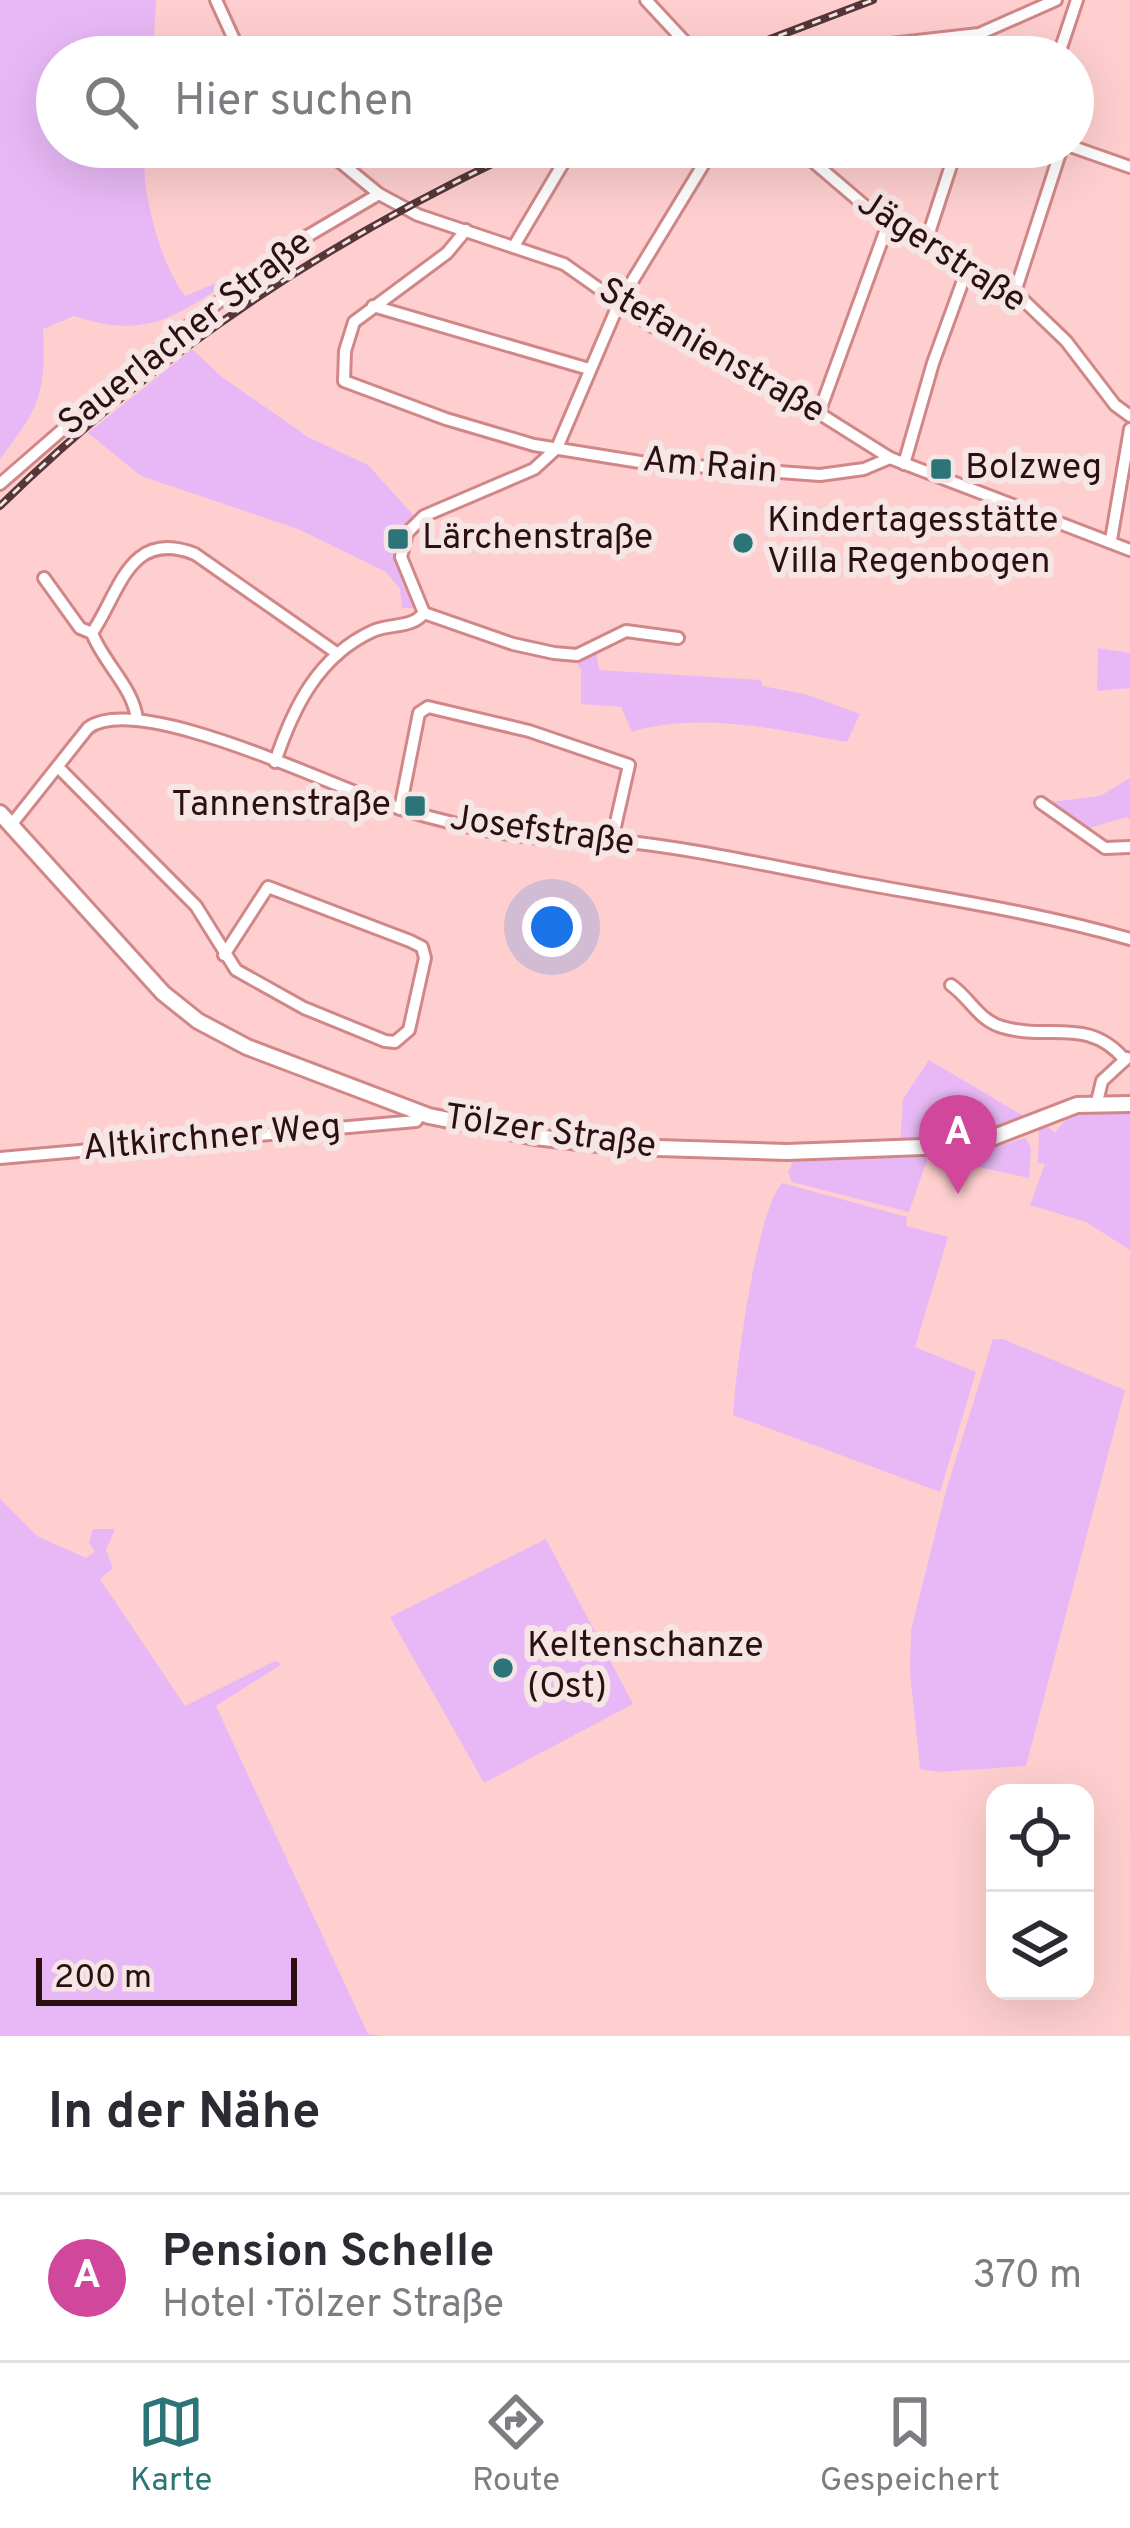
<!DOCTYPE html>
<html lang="de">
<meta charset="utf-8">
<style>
body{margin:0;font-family:Overpass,sans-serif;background:#f2f2f3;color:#2b2b33}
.controls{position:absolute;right:36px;bottom:36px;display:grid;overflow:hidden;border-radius:24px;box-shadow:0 12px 48px #0002}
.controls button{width:108px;height:108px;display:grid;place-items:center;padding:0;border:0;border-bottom:3px solid #e1e1e2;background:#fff;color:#2b2b33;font:60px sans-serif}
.scale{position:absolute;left:36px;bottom:30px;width:261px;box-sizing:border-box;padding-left:12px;border:6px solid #2b0f11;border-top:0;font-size:33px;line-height:42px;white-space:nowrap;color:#2b0f11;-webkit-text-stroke:9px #f6e5e5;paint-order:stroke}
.you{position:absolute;left:552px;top:927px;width:42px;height:42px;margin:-30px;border:9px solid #fff;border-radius:50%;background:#1a73e8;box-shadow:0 0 0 18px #1a73e833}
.badge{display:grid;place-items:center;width:78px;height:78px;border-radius:50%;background:#2b7578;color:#fff;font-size:39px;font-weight:700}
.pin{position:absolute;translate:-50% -99px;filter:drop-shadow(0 3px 6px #0008)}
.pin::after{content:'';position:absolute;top:63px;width:42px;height:36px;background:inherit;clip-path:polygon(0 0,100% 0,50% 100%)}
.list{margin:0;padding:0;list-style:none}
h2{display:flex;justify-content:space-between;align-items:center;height:156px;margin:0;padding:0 48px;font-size:51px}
h2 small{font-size:39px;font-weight:400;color:#7c7c81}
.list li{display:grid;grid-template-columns:78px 1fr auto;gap:36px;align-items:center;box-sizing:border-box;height:168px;padding:0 48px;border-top:3px solid #e1e1e2}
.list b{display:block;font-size:45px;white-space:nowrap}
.list p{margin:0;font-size:39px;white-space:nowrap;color:#7c7c81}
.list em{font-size:39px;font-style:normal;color:#7c7c81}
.icon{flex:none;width:66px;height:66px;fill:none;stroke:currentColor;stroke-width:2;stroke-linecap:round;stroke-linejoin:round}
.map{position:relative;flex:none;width:1130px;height:2036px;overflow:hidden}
.search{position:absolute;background:#fff;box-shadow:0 12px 48px #0002;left:36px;right:36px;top:36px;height:132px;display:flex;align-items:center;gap:30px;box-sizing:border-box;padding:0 42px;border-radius:66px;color:#7c7c81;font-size:45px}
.sheet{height:324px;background:#fff}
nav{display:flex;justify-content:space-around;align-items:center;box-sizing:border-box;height:168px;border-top:3px solid #e1e1e2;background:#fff;font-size:33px;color:#7c7c81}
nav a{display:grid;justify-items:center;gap:6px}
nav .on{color:#2b7578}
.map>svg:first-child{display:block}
</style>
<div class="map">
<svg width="1130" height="2036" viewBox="0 0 1130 2036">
<rect width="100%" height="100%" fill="#ffcfcf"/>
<g fill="#e7b8f5">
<path d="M 0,0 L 156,0 L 153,57 L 57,57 L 57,147 L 146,147 C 138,185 161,266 185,296 L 245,271 C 181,312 152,342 74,316 L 43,329 C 46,394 40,407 0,459 Z"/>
<path d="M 192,349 L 222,377 L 308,437 L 368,465 L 415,517 C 387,554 404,571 421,608 L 402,608 L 400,589 L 386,572 L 298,529 L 141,476 L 88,433 Z"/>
<path d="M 1098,648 L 1130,653 L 1130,688 L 1097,691 Z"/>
<path d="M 596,649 L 599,670 L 761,680 L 762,686 L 805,694 L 860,714 L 847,742 C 780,730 698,711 632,732 L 621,707 L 581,704 L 581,669 L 575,661 Z"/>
<path d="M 1130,778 L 1130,820 L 1127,817 L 1086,829 L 1050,802 L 1100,796 Z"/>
<path d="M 929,1060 L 1024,1116 L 966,1140 L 900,1144 L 903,1099 Z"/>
<path d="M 1111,1108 L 1130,1111 L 1130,1250 L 1086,1222 L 1030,1205 L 1045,1164 L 1038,1163 L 1039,1129 L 1047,1126 L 1055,1133 C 1067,1112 1088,1110 1111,1108 Z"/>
<path d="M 1026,1138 L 1031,1148 L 1029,1178 L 969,1165 L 965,1149 L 987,1149 Z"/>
<path d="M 930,1151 L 909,1212 L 792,1182 L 788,1172 L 796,1156 Z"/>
<path d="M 782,1183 L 907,1217 L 906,1226 L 948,1237 L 915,1347 L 976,1372 L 940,1492 L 733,1415 C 736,1370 756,1212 782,1183 Z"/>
<path d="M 993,1339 L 1003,1339 L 1125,1390 L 1026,1766 L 941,1772 L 920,1769 L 910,1672 L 911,1630 L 946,1491 Z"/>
<path d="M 0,1499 L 37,1536 L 86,1558 L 95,1551 L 89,1543 L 93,1529 L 115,1529 L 106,1550 L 113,1568 L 100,1579 L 185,1706 L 275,1661 L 282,1664 L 216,1706 L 368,2034 L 383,2036 L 0,2036 Z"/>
<path d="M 546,1539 L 633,1704 L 484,1783 L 390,1617 Z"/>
</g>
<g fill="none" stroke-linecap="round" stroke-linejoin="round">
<g stroke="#d18788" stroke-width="16">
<g id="minor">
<path d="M 216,0 L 242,57"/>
<path d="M 646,0 L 699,57"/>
<path d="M 808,57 L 828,51 L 979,34 L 1056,0"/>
<path d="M 1058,57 L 1077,0"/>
<path d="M 322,147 L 379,194 L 418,215 L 564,264 L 652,326 L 725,354 L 890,458 L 1130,550"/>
<path d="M 796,147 L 865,206 L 1015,292 L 1066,341 L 1115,405 L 1130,416"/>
<path d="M 1073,147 L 1130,167"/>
<path d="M 466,230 L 447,253 L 354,322 L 345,351 L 344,381 L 446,419 L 534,445 L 640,462 L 820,475 L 864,469 L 890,458"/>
<path d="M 926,242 L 957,147"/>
<path d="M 514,246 L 565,160 L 575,150"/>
<path d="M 1015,292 L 1062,147"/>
<path d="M 373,306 L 589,369"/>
<path d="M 819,413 L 889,221"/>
<path d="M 904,464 L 933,363 L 968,267"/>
<path d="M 0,484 L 108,390 L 261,268 L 299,241 L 379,194"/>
<path d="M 1111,540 L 1130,429"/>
<path d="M 44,578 L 80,628 L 92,633"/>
<path d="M 424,613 L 401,557 L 407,533 L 424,516 L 534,469 L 557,448 L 619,303 L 714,147"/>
<path d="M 424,613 L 513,644 L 554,653 L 577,655 L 626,631 L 678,638"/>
<path d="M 137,720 C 134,688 104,664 92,633 C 120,592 129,528 195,554 L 338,654"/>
<path d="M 275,762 C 293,708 318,656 373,631 C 391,623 411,629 424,613"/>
<path d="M 58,767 L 196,906 L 236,970 L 304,1008 L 385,1041 L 395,1042 L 409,1030 L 425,958 L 422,947 L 410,941 L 268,887 L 224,955"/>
<path d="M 1041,803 L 1105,848 L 1130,847"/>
<path d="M 400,809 L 419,713 L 428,707 L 529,731 L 629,765 L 612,840"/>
<path d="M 11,825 L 88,728 C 139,690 336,789 398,808 C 440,821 486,832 531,837 C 558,840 585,838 612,840 C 693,848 774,867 854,882 C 946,899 1040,913 1130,939"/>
<path d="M 951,985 C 970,998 978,1020 1002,1027 C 1049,1041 1088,1016 1125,1060"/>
<path d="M 1097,1102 L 1102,1081 L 1127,1058"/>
<path d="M 0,1158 L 416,1121 L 421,1114"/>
</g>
</g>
<g stroke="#d18788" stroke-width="20">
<path id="major" d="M 0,813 L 163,993 L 198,1021 L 247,1047 L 429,1116 L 535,1137 L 624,1147 L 787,1152 L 950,1146 L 989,1139 L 1077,1105 L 1130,1104"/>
</g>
<use href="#minor" stroke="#fff" stroke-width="10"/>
<use href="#major" stroke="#fff" stroke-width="14"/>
<g stroke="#563638" stroke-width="8">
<g id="rail">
<path d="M 728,55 L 873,0"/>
<path d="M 0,506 C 153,356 334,236 528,147"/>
</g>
</g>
<use href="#rail" stroke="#f6e5e5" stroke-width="3" stroke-dasharray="9" stroke-linecap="butt"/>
</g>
<g fill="#2b7578" stroke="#f6e5e5" stroke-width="4.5">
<rect x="929" y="457" width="24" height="24" rx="6"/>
<rect x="386" y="527" width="24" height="24" rx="6"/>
<circle cx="743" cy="543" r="12"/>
<rect x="403" y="794" width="24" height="24" rx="6"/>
<circle cx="503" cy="1668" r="12"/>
</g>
<g text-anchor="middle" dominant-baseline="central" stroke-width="12" stroke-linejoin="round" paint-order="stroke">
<g font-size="36" fill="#2b0f11" stroke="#f6e5e5">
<text transform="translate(941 253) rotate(33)">Jägerstraße</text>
<text transform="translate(186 334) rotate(-38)">Sauerlacher Straße</text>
<text transform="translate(711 352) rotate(30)">Stefanienstraße</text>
<text transform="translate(710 467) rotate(5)">Am Rain</text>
<text transform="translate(542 832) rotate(8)">Josefstraße</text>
<text transform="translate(550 1133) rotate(8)">Tölzer Straße</text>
<text transform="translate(212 1139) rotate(-5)">Altkirchner Weg</text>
</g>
<g font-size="36" fill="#2b0f11" stroke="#f6e5e5" text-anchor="start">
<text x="965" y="469">Bolzweg</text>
<text x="767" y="522">Kindertagesstätte<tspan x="767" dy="41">Villa Regenbogen</tspan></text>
<text x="422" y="539">Lärchenstraße</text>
<text x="391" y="806" text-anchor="end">Tannenstraße</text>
<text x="527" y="1647">Keltenschanze<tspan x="527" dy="41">(Ost)</tspan></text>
</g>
</g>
</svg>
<div class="controls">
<button><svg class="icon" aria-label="locate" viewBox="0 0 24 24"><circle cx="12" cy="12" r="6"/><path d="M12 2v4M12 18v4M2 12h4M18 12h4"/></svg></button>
<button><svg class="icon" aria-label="layers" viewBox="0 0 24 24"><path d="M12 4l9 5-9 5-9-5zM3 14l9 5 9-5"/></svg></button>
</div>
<div class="scale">200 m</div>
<div class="you"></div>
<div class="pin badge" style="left:958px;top:1194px;background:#d1479c">A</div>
<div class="search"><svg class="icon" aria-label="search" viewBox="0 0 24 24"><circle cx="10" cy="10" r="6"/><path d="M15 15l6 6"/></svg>Hier suchen</div>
</div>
<section class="sheet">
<h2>In der Nähe<small></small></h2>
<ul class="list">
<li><span class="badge" style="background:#d1479c">A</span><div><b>Pension Schelle</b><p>Hotel · Tölzer Straße</p></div><em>370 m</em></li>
</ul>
</section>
<nav>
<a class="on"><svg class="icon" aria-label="map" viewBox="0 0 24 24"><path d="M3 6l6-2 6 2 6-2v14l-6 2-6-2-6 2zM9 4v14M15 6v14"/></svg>Karte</a>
<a><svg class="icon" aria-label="directions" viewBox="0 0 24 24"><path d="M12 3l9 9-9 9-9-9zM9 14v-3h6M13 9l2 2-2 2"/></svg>Route</a>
<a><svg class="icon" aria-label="saved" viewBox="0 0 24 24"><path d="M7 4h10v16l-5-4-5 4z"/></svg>Gespeichert</a>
</nav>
